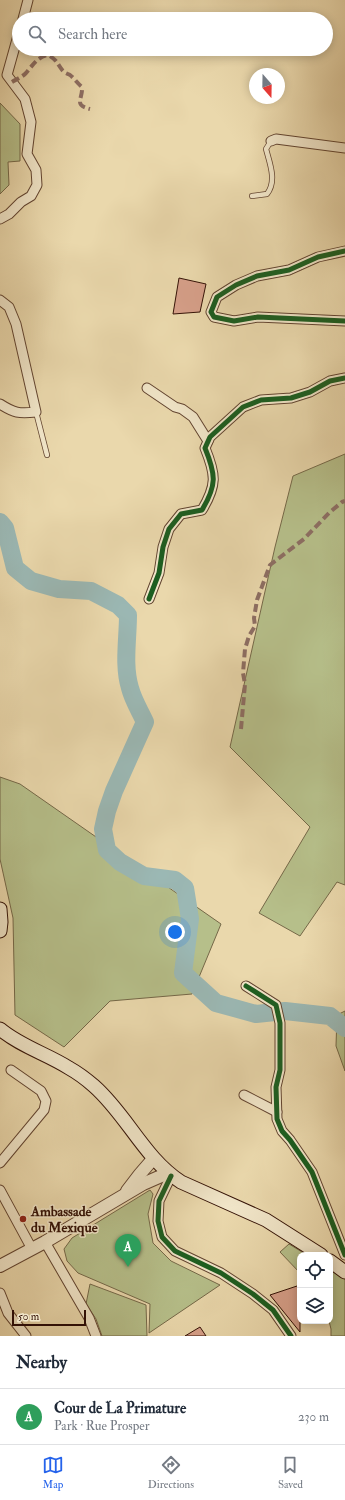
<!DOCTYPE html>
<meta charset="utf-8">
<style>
body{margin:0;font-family:"IM FELL Double Pica",serif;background:#f6f6f7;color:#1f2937}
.controls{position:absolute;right:12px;bottom:12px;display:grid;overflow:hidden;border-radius:8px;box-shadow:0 2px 10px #0003}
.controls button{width:36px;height:36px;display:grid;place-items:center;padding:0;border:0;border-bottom:1px solid #e0e1e3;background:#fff;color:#1f2937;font:20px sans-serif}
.compass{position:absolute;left:249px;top:68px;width:36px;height:36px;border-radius:50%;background:#fff;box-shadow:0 2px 10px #0003;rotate:160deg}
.scale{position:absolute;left:12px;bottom:10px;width:74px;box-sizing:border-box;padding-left:4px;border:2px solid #341206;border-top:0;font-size:11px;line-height:14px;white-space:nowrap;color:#341206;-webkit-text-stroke:3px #f1e6c9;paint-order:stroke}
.you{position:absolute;left:175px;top:932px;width:14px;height:14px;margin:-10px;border:3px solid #fff;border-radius:50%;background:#1a73e8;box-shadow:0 0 0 6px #1a73e833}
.badge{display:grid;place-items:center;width:26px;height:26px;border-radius:50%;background:#2563eb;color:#fff;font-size:13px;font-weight:700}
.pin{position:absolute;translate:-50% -33px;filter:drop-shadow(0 1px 2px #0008)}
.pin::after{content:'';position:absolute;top:21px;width:14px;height:12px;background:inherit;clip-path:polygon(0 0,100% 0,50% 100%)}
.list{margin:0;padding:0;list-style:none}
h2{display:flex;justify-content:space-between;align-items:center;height:52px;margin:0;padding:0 16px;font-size:17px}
h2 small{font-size:13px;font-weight:400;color:#747a83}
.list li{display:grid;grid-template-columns:26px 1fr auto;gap:12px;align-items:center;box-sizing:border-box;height:56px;padding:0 16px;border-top:1px solid #e0e1e3}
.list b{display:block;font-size:15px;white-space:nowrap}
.list p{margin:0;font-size:13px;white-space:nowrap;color:#747a83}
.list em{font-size:13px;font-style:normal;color:#747a83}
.icon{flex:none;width:22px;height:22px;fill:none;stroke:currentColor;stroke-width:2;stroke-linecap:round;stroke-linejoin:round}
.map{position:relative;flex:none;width:345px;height:1336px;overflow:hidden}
.search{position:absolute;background:#fff;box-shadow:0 2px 10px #0003;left:12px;right:12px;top:12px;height:44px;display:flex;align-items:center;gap:10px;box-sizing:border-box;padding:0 14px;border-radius:22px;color:#747a83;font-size:15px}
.sheet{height:108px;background:#fff}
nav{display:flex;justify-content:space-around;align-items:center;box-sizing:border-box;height:56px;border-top:1px solid #e0e1e3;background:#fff;font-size:11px;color:#747a83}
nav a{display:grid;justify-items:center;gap:2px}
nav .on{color:#2563eb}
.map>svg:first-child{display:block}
</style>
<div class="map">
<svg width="345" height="1336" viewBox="0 0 345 1336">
<rect width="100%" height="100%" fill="#ead8ac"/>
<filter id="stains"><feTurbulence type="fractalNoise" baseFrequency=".005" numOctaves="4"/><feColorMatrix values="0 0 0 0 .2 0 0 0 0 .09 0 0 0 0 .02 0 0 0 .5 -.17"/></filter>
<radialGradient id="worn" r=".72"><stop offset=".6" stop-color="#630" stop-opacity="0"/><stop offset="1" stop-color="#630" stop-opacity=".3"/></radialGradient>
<g fill="#b6bf8a" stroke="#756848">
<path d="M 0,103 L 20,124 L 20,161 L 8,162 L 9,185 L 0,194 Z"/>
<path d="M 345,454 L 345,885 L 337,882 L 300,936 L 259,913 L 310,827 L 230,747 L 275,547 L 293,476 Z"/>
<path d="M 0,777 L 20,784 L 221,924 L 192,994 L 110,1001 L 64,1047 L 15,1015 L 13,918 L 0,859 Z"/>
<path d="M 345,1011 L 345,1071 L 336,1046 L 337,1015 Z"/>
<path d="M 150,1190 L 153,1194 L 148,1214 L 153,1243 L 171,1261 L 220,1285 L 149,1333 L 150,1304 L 78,1273 L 67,1261 L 64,1249 L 72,1238 Z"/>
<path d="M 289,1244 L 307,1255 L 300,1255 L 300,1273 L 280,1252 Z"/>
<path d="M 330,1268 L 345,1277 L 345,1336 L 331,1336 L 331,1329 L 329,1321 L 330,1321 Z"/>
<path d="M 90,1284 L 146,1305 L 147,1336 L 102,1336 L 96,1319 L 86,1304 Z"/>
</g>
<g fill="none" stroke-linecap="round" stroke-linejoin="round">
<path stroke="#9bb8b4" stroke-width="18" d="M 0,522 L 5,528 L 15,568 L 31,581 L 59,589 L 91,591 L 118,605 L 128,615 C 128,639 123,665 130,688 C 133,700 140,711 145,722 L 114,791 L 107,811 L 103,829 L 107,850 L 120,862 L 144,876 L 175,880 L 185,888 L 190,919 L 183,973 L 216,1003 L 256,1014 L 285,1011 L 330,1016 L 345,1028"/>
</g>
<g fill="#d7a08a" stroke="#341206">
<path d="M 179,278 L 206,284 L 200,312 L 173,314 Z"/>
<path d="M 297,1286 L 300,1291 L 300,1332 L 270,1295 Z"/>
<path d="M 200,1327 L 206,1336 L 185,1336 Z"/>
</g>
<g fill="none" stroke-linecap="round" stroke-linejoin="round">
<g stroke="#624430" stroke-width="6">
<g id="service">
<path d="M 252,196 L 267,194 C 277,181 270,164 266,149 L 271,141"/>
<path d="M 36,412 L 47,455"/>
</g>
</g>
<g stroke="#624430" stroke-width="11">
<g id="minor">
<path d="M 23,19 L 28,0"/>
<path d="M 271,141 L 276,139 L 345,148"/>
<path d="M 0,219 L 9,214 L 21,202 L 31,196 L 37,185 L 36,170 L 27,154 L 31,122 L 25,99 L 7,75 L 19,32"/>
<path d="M 345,251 L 318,257 L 289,270 L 257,276 L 236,285 L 217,297 L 211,312 L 214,317 L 234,321 L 258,317 L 345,321"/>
<path d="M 0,300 L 9,307 L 16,324 L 36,412 C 19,414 14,413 0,404"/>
<path d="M 147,388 L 175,407 L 182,409 L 193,417 L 208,441"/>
<path d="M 149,599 L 159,573 L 163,547 L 169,529 L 181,514 L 202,510 C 217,485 216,475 205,448 L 210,437 L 243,407 L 261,400 L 291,398 L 310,392 L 330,381 L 345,378"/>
<path d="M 246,986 L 276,1005 L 280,1023 L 280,1070 L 276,1087 L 277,1119 L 282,1131 L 290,1140 L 312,1172 L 345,1255"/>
<path d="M 244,1095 L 277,1112"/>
<path d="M 0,1163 L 44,1110 L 46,1101 L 41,1091 L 11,1070"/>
<path d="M 171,1176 L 159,1201 L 158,1221 L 162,1237 L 175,1251 L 221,1273 L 253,1294 L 273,1310 L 291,1336"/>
<path d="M 0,1190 L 32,1249"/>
<path d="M 45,1242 L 89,1318 L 96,1336"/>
<path d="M 0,1293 L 8,1313 L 26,1336"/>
</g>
</g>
<g stroke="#624430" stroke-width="14">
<g id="tertiary">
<path d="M 127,1191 L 140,1174 L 153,1159"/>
<path d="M 0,1266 L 45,1242 L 143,1184 L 168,1173"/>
</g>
</g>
<g stroke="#341206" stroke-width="15">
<g id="secondary">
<path d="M 0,909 L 1,922 L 0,931"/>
<path d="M 0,1029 C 20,1046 47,1054 69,1068 C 78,1073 86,1079 94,1086 C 127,1115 144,1158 181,1182 L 266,1220 L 321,1255"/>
<path d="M 330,1261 L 345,1272"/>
</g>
</g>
<use href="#service" stroke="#f1e6c9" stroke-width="4.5"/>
<use href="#minor" stroke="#f1e6c9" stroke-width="9"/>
<use href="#tertiary" stroke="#f1e6c9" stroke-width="12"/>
<use href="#secondary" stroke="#f1e6c9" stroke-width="13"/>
<g stroke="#8d6e63" stroke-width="4" stroke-dasharray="8 4" stroke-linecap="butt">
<path d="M 12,82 C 17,79 22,77 26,73 C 33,65 37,57 48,55 C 59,61 57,65 64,72 C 65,73 68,74 70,75 C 74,78 77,83 82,87 C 83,99 73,105 90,109"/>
<path d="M 241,729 L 245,684 L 243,673 L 245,649 L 249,636 L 255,626 L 254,618 L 257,600 L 270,565 L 304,539 L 329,513 L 342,502 L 345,501"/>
</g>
<g stroke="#f1e6c9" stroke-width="8">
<g id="cycleway">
<path d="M 345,251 L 318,257 L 289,270 L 257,276 L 236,285 L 217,297 L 211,312 L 214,317 L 234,321 L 258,317 L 345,321"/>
<path d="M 149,599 L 159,573 L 163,547 L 169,529 L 181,514 L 202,510 C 217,485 216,475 205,448 L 210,437 L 243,407 L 261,400 L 291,398 L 310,392 L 330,381 L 345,378"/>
<path d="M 246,986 L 276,1005 L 280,1023 L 280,1070 L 276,1087 L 277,1119 L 282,1131 L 290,1140 L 312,1172 L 345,1255"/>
<path d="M 171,1176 L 159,1201 L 158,1221 L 162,1237 L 175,1251 L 221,1273 L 253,1294 L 273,1310 L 291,1336"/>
</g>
</g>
<use href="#cycleway" stroke="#1b5e20" stroke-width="5"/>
</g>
<circle fill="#8f2418" stroke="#f1e6c9" stroke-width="1.5" cx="23" cy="1219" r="4"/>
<g text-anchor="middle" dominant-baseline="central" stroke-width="3" stroke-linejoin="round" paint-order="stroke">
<g font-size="14" font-weight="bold" fill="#341206" stroke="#f1e6c9" text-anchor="start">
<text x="31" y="1211">Ambassade<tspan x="31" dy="16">du Mexique</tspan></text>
</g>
</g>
<rect width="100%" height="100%" filter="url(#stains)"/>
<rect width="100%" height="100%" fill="url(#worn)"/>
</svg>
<div class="controls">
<button><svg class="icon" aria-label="locate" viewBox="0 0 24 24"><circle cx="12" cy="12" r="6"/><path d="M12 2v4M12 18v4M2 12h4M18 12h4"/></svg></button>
<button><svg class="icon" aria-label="layers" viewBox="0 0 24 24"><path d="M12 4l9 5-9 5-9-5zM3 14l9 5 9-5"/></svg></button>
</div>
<svg class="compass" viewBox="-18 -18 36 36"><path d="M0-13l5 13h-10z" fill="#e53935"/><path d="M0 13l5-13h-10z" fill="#747a83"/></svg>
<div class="scale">50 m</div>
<div class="you"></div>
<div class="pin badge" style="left:128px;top:1267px;background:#2e9e5b">A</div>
<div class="search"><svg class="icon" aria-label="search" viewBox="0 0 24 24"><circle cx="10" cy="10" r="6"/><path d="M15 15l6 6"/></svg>Search here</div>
</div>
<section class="sheet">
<h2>Nearby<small></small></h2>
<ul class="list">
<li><span class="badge" style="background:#2e9e5b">A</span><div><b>Cour de La Primature</b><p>Park · Rue Prosper</p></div><em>230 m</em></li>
</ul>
</section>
<nav>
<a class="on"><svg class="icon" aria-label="map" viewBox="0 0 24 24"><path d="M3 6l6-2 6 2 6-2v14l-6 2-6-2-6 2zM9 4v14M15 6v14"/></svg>Map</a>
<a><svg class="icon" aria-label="directions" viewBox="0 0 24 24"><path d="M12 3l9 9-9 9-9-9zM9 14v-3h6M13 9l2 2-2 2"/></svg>Directions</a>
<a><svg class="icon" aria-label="saved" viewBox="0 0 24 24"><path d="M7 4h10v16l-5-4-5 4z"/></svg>Saved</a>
</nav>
